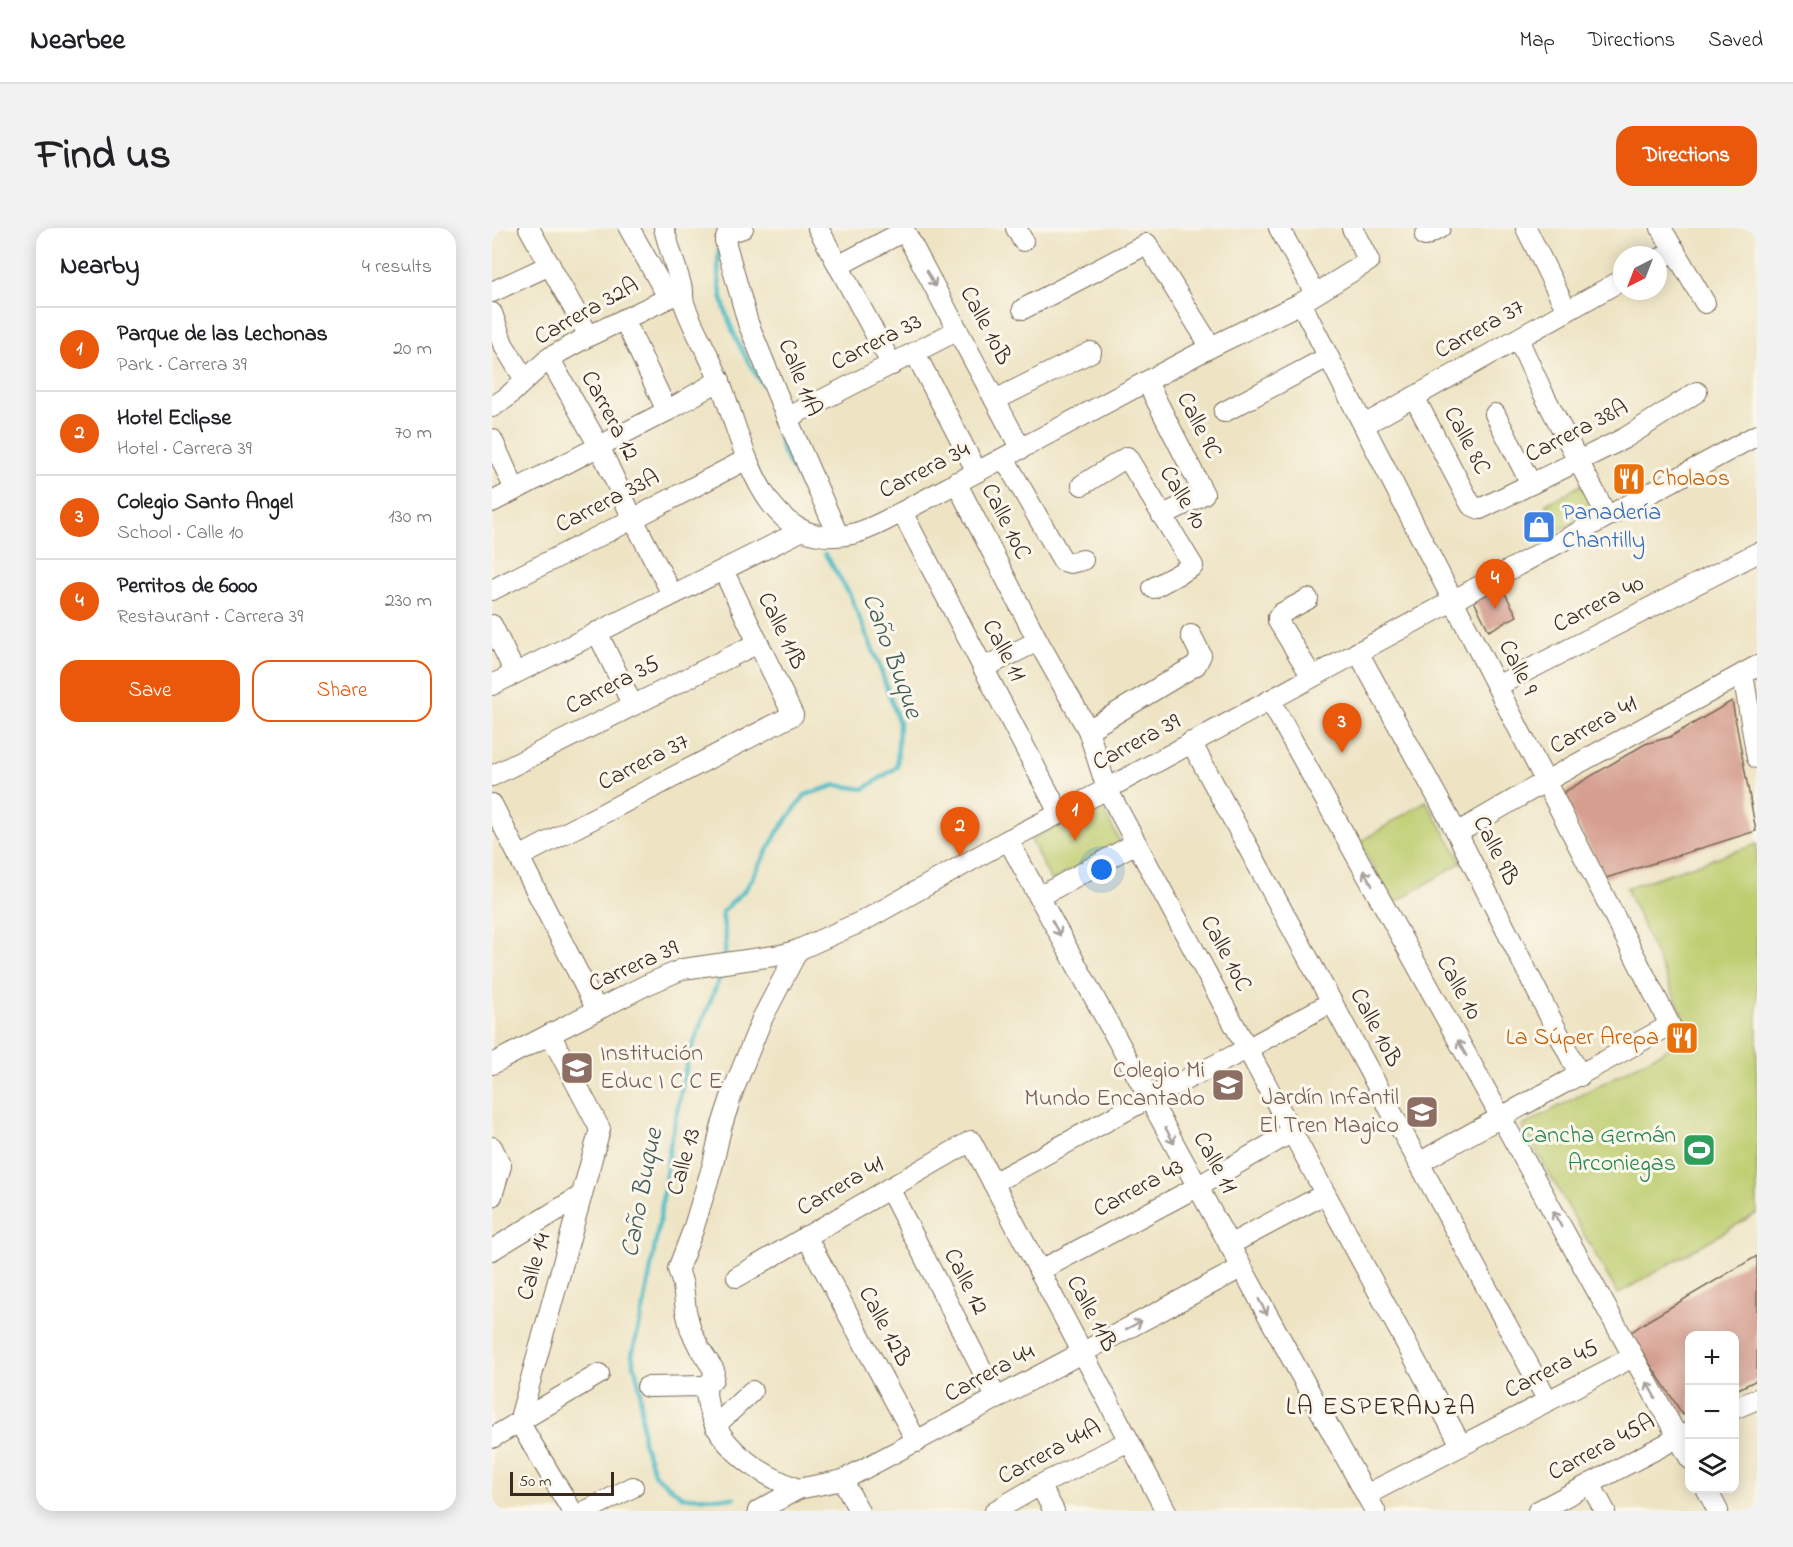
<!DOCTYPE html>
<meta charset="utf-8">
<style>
body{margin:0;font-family:"Indie Flower",sans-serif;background:#f2f2f2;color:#202124}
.controls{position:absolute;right:18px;bottom:18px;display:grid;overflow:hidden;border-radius:12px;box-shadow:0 3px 15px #0003}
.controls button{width:54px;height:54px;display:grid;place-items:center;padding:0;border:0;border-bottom:2px solid #e0e0e0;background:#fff;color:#202124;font:30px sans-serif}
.compass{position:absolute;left:1121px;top:18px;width:54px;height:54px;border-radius:50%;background:#fff;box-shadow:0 3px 15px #0003;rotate:222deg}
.scale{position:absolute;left:18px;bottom:15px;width:104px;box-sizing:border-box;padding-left:6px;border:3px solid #3b2a1e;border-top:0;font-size:16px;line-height:21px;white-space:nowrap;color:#3b2a1e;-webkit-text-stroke:4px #fbf7ec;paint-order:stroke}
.you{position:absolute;left:610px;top:642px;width:21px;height:21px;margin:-15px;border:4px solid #fff;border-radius:50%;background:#1a73e8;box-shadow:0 0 0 9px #1a73e833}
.badge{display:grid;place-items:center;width:39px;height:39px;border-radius:50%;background:#ea580c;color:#fff;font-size:20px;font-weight:700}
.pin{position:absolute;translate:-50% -50px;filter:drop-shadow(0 2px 3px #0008)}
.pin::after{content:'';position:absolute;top:32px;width:21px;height:18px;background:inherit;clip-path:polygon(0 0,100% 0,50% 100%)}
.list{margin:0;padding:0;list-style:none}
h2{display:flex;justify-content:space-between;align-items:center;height:78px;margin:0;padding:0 24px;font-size:26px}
h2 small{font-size:20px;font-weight:400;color:#757577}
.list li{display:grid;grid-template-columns:39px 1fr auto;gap:18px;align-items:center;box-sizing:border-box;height:84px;padding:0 24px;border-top:2px solid #e0e0e0}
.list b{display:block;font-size:22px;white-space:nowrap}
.list p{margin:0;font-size:20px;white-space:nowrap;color:#757577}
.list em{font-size:20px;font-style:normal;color:#757577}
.actions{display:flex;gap:12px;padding:18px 24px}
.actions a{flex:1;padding:14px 0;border:2px solid #ea580c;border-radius:18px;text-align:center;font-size:21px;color:#ea580c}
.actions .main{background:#ea580c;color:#fff}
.icon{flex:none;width:33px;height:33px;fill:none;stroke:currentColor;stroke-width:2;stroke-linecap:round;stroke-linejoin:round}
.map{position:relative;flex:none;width:1265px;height:1283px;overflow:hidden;border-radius:18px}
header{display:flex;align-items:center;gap:36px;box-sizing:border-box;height:84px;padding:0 30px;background:#fff;border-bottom:2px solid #e0e0e0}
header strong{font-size:28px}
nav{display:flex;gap:33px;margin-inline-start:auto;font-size:21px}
.intro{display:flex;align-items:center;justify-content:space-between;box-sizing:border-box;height:144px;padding:0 36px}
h1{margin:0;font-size:42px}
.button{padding:15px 27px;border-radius:18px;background:#ea580c;color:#fff;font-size:21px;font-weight:700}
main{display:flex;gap:36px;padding:0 36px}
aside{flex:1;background:#fff;border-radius:18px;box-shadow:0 3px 15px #0003}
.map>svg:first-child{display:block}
</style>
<header>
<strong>Nearbee</strong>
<nav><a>Map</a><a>Directions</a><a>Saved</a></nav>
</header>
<div class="intro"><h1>Find us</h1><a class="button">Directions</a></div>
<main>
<aside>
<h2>Nearby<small>4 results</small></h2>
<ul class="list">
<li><span class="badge">1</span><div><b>Parque de las Lechonas</b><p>Park · Carrera 39</p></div><em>20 m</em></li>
<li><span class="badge">2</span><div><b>Hotel Eclipse</b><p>Hotel · Carrera 39</p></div><em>70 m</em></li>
<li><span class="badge">3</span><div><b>Colegio Santo Angel</b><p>School · Calle 10</p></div><em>130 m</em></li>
<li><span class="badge">4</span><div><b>Perritos de 6000</b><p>Restaurant · Carrera 39</p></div><em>230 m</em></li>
</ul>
<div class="actions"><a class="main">Save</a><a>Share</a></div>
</aside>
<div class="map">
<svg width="1265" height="1283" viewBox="0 0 1265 1283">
<rect width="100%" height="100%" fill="#fbf7ec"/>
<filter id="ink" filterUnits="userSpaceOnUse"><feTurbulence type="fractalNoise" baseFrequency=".0167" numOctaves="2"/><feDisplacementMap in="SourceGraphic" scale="12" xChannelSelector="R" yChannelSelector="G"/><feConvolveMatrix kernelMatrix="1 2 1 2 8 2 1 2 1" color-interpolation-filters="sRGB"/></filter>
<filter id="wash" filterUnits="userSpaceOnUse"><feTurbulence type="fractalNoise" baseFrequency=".008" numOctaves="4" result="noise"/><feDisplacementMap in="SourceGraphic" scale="24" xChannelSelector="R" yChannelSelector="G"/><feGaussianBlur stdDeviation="1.35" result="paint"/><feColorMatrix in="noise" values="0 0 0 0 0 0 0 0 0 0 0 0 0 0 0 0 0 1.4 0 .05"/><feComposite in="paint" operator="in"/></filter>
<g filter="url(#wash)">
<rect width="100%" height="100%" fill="#eee4c4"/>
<g fill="#becd70" stroke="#7c7c47" stroke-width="1.5">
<path d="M 1091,256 L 1108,285 L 1066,302 L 1054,276 Z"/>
<path d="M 607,573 L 628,614 L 559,653 L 539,612 Z"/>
<path d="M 934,573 L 970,634 L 901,676 L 868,614 Z"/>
<path d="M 1265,616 L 1265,985 L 1126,1066 L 1030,898 L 1200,808 L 1134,660 Z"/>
</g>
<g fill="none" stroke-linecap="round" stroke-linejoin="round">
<g stroke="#4cbac4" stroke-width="4.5">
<path d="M 227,21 C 221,71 244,118 272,158"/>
<path d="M 277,171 L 291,225 L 324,280"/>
<path d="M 232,730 L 234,714 L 230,684 L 254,661 L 285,605 L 313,567 L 344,557 L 372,561 L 405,539 L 407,495 L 386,434 L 357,365 L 333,326"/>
<path d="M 231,741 L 196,829 L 178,918 L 168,990 L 152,1078 L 140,1127 L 148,1160 L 151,1214 L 163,1247 L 191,1269 L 242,1270"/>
</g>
</g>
<g id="blocks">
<g fill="#d59e8f">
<path d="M 1009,358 L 1025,388 L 997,403 L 982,373 Z"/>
<path d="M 1240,473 L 1264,603 L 1114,650 L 1069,566 L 1153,516 L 1178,509 Z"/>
<path d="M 1265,1028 L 1265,1152 L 1242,1163 L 1242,1108 L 1198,1108 L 1198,1184 L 1191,1187 L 1138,1105 L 1157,1092 Z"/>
</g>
</g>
</g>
<g filter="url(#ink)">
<use href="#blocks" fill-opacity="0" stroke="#7a6b58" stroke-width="1.5"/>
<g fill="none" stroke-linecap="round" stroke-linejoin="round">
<g stroke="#7a6b58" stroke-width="22">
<g id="minor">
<path d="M 37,0 L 97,108"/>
<path d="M 137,0 L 176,69"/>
<path d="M 172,0 C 177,21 185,41 190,61 C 191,66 191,71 192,75 C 201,102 218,127 228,154 C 252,215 269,325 360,306 C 378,302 394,292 410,284 L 719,119 L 809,75 L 877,33 L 860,0"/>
<path d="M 251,0 L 236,5 L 233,13 L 256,95 L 295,190 L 346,307"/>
<path d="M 326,0 L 400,137"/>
<path d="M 411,0 L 529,221"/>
<path d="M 524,0 L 531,13"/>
<path d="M 787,0 L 823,65"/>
<path d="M 1034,0 L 1075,83"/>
<path d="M 1169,0 L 1213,75"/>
<path d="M 933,8 L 948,0"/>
<path d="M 655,16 L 719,119"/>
<path d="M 1166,32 L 1183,22"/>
<path d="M 346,38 L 412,3"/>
<path d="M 0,64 L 58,37"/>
<path d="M 809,75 L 1178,797 C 1095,844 1010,887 927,935"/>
<path d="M 531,81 L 655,16"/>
<path d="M 0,85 L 11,116 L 33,152"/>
<path d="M 132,91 L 175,183"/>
<path d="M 1026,111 L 1050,163 L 1115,288"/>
<path d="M 423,125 L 485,244"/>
<path d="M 57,130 L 107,218 L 141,291 L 180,366"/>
<path d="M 655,154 L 712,266 L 670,288"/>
<path d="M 922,169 L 979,277 L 988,281 L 1133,210 L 1205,164"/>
<path d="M 503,172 L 599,124"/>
<path d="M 0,179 L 14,170 L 57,130 L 97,108 L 191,63"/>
<path d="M 732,184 L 836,129"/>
<path d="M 1003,186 L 1039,256"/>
<path d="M 295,190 L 466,102"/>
<path d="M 872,197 L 1130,52"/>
<path d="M 0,211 L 23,262"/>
<path d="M 512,230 L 571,333 L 578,335 L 591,332"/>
<path d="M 464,254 L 546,413 L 596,502 L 615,561 L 969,1217"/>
<path d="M 590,257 L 635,229 L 701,338 L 661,360"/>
<path d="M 0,274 L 175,183 L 228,152"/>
<path d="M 410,284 L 567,585"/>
<path d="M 0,362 L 141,291 L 255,231"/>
<path d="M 816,371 L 790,385 L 786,389 L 786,393 L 820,449"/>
<path d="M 0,397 L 23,445"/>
<path d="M 105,404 L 140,476"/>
<path d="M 866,424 L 965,605 L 1088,848"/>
<path d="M 491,440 L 546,413"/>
<path d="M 1251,446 L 1265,530"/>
<path d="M 0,457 L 311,302"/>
<path d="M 1005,458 L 1265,325"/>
<path d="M 778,472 L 1198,1231"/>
<path d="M 596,502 L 704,437 L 709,427 L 699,407"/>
<path d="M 699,514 L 1056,1173"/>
<path d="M 0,548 L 266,415"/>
<path d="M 0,576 L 105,782"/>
<path d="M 965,605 L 1054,553 L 1265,438"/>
<path d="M 516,612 L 883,1283"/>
<path d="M 27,629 L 301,487 L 231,342"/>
<path d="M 547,669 L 644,615"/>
<path d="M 58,806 L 108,901 L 27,1194 L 80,1283"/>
<path d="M 0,836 L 152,758 L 191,741 L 289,727 L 306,722 L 373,692 L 512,614 L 615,561 L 1265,207"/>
<path d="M 0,919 L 9,938 L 0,968"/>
<path d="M 501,955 L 657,870 L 755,821 L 840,774"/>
<path d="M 397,960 L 505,1171"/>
<path d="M 314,1008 L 425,1214"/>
<path d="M 737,1017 L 833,966"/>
<path d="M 0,1022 L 90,967"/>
<path d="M 547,1043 L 705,959 L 800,904"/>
<path d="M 245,1049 L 479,913 L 674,1283"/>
<path d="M 155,1159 L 214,1158"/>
<path d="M 1242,1181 L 1265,1171"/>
<path d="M 223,1198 L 260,1163"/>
<path d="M 0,1210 L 107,1146"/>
<path d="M 351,1252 L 367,1283"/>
<path d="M 1098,1256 L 1113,1283"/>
<path d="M 548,1257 L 562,1283"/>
<path d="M 1214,1260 L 1226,1283"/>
<path d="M 306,1261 C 261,1244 213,1210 214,1158 L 221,1151 L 222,1142 L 208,1121 L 199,1103 L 194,1083 L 191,1057 L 186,1041 L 201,1002 L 221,936 L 229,900 L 241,863 L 270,791 L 306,722"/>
<path d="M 874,1267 L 1141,1129"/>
<path d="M 94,1283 L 141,1259"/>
<path d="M 266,1283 L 306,1261 L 351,1252 L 749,1040"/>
<path d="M 503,1283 L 548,1257 L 637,1213"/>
<path d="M 1046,1283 L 1195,1205"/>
</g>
</g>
<use href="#minor" stroke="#fff" stroke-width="20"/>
</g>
<defs><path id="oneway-shaft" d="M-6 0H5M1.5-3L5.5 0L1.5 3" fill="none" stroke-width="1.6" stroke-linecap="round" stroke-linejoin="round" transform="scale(1.5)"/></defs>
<g stroke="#a79f9a">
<use href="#oneway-shaft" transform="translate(439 51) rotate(61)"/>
<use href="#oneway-shaft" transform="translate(876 650) rotate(-119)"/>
<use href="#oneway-shaft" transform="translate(564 700) rotate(61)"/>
<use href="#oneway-shaft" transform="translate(970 820) rotate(-119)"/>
<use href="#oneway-shaft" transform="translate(678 908) rotate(61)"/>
<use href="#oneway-shaft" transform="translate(1065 991) rotate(-119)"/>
<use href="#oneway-shaft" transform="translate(771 1079) rotate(61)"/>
<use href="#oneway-shaft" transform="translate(642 1097) rotate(-28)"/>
<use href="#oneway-shaft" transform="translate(1159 1162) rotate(-119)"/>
</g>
</g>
<defs>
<g id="restaurant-square" transform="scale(1.725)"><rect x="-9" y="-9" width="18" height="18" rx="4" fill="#e8710a" stroke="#fbf7ec"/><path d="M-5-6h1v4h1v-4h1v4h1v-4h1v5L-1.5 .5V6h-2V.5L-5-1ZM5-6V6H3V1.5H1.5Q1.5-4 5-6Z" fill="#fff"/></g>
<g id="shop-square" transform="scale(1.725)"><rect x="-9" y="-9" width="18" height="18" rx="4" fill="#3f7fe0" stroke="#fbf7ec"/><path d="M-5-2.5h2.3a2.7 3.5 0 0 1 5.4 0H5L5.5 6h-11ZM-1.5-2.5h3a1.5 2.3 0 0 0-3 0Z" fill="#fff"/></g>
<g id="school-square" transform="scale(1.725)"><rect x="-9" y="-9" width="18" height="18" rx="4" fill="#8d6e63" stroke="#fbf7ec"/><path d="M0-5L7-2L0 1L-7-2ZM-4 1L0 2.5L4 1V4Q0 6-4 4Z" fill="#fff"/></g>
<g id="stadium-square" transform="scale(1.725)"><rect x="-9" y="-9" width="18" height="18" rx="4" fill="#2e9e5b" stroke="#fbf7ec"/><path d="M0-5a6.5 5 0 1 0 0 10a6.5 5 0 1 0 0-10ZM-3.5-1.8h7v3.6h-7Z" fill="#fff"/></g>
</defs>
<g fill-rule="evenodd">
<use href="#restaurant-square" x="1137" y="251"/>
<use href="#shop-square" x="1047" y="299"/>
<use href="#restaurant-square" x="1190" y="810"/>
<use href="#school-square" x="85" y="840"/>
<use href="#school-square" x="736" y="857"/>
<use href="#school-square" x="930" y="884"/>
<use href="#stadium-square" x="1207" y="922"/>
</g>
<g text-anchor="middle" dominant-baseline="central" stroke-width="6" stroke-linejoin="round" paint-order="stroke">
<g font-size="24" fill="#3b2a1e" stroke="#fbf7ec">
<text transform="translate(95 84) rotate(-29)">Carrera 32A</text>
<text transform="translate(493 98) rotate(62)">Calle 10B</text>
<text transform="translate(988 102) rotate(-29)">Carrera 37</text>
<text transform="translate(385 115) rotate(-27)">Carrera 33</text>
<text transform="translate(307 150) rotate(68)">Calle 11A</text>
<text transform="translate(117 188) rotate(62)">Carrera 12</text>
<text transform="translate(706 198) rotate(63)">Calle 9C</text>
<text transform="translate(1085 204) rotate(-27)">Carrera 38A</text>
<text transform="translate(974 213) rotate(62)">Calle 8C</text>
<text transform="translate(433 243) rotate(-27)">Carrera 34</text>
<text transform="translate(690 270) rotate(59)">Calle 10</text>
<text transform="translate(116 274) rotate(-27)">Carrera 33A</text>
<text transform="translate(513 294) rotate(63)">Calle 10C</text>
<text transform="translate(1107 377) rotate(-27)">Carrera 40</text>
<text transform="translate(289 403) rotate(64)">Calle 11B</text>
<text transform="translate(511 423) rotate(62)">Calle 11</text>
<text transform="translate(1025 440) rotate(63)">Calle 9</text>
<text transform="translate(121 458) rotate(-27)">Carrera 35</text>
<text transform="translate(1102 498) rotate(-29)">Carrera 41</text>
<text transform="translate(645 515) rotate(-28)">Carrera 39</text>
<text transform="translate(152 535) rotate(-27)">Carrera 37</text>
<text transform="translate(1003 623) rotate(63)">Calle 9B</text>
<text transform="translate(733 726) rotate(62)">Calle 10C</text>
<text transform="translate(142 739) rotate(-24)">Carrera 39</text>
<text transform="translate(966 760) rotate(61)">Calle 10</text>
<text transform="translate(883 800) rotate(62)">Calle 10B</text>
<text transform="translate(193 934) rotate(-74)">Calle 13</text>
<text transform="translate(722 935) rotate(61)">Calle 11</text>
<text transform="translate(349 959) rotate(-30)">Carrera 41</text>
<text transform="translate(647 961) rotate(-28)">Carrera 43</text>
<text transform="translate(43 1039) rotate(-74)">Calle 14</text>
<text transform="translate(473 1054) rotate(63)">Calle 12</text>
<text transform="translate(599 1086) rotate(62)">Calle 11B</text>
<text transform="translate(392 1099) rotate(62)">Calle 12B</text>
<text transform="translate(1060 1142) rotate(-27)">Carrera 45</text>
<text transform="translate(498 1146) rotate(-28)">Carrera 44</text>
<text transform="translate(1110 1220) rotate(-28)">Carrera 45A</text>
<text transform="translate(558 1225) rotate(-28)">Carrera 44A</text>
</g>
<g font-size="24" fill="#c56008" stroke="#fbf7ec" text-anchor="start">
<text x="1160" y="251">Cholaos</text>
<text x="1167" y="810" text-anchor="end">La Súper Arepa</text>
</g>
<g font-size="24" fill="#366cbe" stroke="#fbf7ec" text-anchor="start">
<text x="1070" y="285">Panadería<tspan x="1070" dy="28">Chantilly</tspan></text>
</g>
<g font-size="24" fill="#785e54" stroke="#fbf7ec" text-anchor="end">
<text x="108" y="826" text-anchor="start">Institución<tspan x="108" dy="28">Educ I C C E</tspan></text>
<text x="713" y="843">Colegio Mi<tspan x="713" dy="28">Mundo Encantado</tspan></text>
<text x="907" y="870">Jardín Infantil<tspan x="907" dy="28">El Tren Magico</tspan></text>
</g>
<g font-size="24" fill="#27864d" stroke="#fbf7ec" text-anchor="end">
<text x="1184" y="908">Cancha Germán<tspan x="1184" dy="28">Arconiegas</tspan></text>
</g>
<g font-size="26" font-style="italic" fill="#415c58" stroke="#fbf7ec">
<text transform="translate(399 428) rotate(70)">Caño Buque</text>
<text transform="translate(151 965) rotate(-79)">Caño Buque</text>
</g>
<g font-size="26" letter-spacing="1.5" fill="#3b2a1e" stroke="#fbf7ec">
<text x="889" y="1180">LA ESPERANZA</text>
</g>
</g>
</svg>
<div class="controls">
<button>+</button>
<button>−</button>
<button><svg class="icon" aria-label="layers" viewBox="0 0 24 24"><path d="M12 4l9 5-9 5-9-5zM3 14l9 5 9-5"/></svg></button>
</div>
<svg class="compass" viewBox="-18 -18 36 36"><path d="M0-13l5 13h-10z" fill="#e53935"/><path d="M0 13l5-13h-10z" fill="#757577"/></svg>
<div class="scale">50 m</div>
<div class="you"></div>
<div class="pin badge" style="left:583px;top:613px">1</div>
<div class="pin badge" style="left:468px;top:629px">2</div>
<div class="pin badge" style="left:850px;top:525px">3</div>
<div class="pin badge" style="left:1003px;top:381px">4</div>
</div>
</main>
